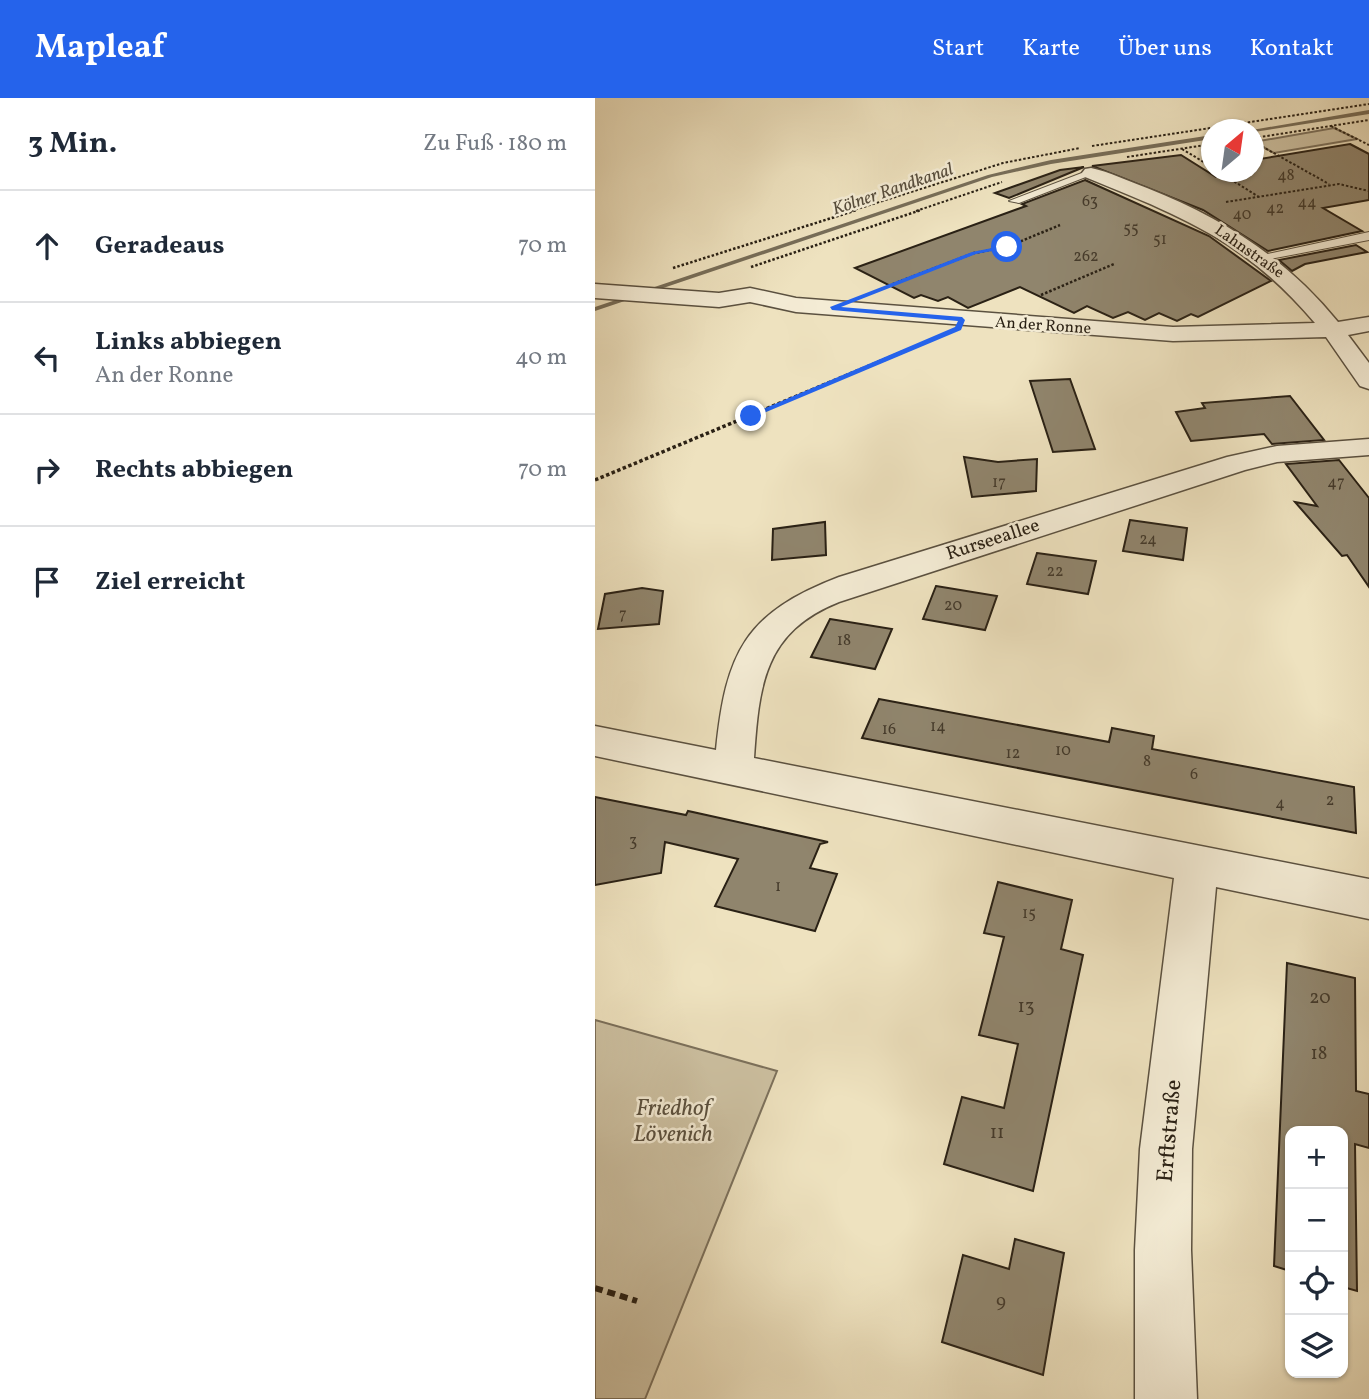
<!DOCTYPE html>
<html lang="de">
<meta charset="utf-8">
<style>
body{margin:0;font-family:Vollkorn,serif;background:#f2f2f3;color:#1f2937}
.controls{position:absolute;right:21px;bottom:21px;display:grid;overflow:hidden;border-radius:14px;box-shadow:0 2px 5px #0004}
.controls button{width:63px;height:63px;display:grid;place-items:center;padding:0;border:0;border-bottom:2px solid #e0e1e3;background:#fff;color:#1f2937;font:35px sans-serif}
.compass{position:absolute;left:606px;top:21px;width:63px;height:63px;border-radius:50%;background:#fff;box-shadow:0 2px 5px #0004;rotate:29deg}
.stop{position:absolute;width:21px;height:21px;margin:-16px;border:5px solid #2563eb;border-radius:50%;background:#fff}
.stop.end{background:#2563eb;border-color:#fff;box-shadow:0 2px 7px #0008}
.list{margin:0;padding:0;list-style:none}
h2{display:flex;justify-content:space-between;align-items:center;height:91px;margin:0;padding:0 28px;font-size:30px}
h2 small{font-size:23px;font-weight:400;color:#747a83}
.list li{display:grid;grid-template-columns:46px 1fr auto;gap:21px;align-items:center;box-sizing:border-box;height:112px;padding:0 28px;border-top:2px solid #e0e1e3}
.list b{display:block;font-size:26px;white-space:nowrap}
.list p{margin:0;font-size:23px;white-space:nowrap;color:#747a83}
.list em{font-size:23px;font-style:normal;color:#747a83}
.icon{flex:none;width:38px;height:38px;fill:none;stroke:currentColor;stroke-width:2;stroke-linecap:round;stroke-linejoin:round}
.map{position:relative;flex:none;width:774px;height:1301px;overflow:hidden}
header{display:flex;align-items:center;gap:42px;box-sizing:border-box;height:98px;padding:0 35px;background:#2563eb;color:#fff}
header strong{font-size:33px}
nav{display:flex;gap:38px;margin-inline-start:auto;font-size:24px}
main{display:flex}
aside{flex:1;background:#fff}
.map>svg:first-child{display:block}
</style>
<header>
<strong>Mapleaf</strong>
<nav><a>Start</a><a>Karte</a><a>Über uns</a><a>Kontakt</a></nav>
</header>
<main>
<aside>
<h2>3 Min.<small>Zu Fuß · 180 m</small></h2>
<ul class="list">
<li><svg class="icon" aria-label="ahead" viewBox="0 0 24 24"><path d="M12 20V5M6 11l6-6 6 6"/></svg><div><b>Geradeaus</b></div><em>70 m</em></li>
<li><svg class="icon" aria-label="left" viewBox="0 0 24 24"><path d="M17 20v-9H6M10 6l-5 5 5 5"/></svg><div><b>Links abbiegen</b><p>An der Ronne</p></div><em>40 m</em></li>
<li><svg class="icon" aria-label="right" viewBox="0 0 24 24"><path d="M7 20v-9h11M14 6l5 5-5 5"/></svg><div><b>Rechts abbiegen</b></div><em>70 m</em></li>
<li><svg class="icon" aria-label="arrive" viewBox="0 0 24 24"><path d="M6 21V4h12l-3 4 3 4H6"/></svg><div><b>Ziel erreicht</b></div></li>
</ul>
</aside>
<div class="map">
<svg width="774" height="1301" viewBox="0 0 774 1301">
<rect width="100%" height="100%" fill="#eee2bf"/>
<filter id="stains"><feTurbulence type="fractalNoise" baseFrequency=".00286" numOctaves="4"/><feColorMatrix values="0 0 0 0 .2 0 0 0 0 .09 0 0 0 0 .02 0 0 0 .5 -.17"/></filter>
<radialGradient id="worn" r=".72"><stop offset=".6" stop-color="#630" stop-opacity="0"/><stop offset="1" stop-color="#630" stop-opacity=".3"/></radialGradient>
<g fill="#cdc1a2" stroke="#7c715c" stroke-width="2">
<path d="M 739,30 L 762,41 L 679,55 L 659,44 Z"/>
<path d="M 0,922 L 182,973 L 50,1301 L 0,1301 Z"/>
</g>
<g fill="none" stroke-linecap="round" stroke-linejoin="round">
<g fill="#776d58" fill-rule="evenodd">
<path d="M 774,12 L 774,16 L 659,34 L 657,32 Z"/>
<path d="M 617,37 L 617,41 L 456,66 L 397,79 L 0,213 L 0,209 L 393,77 L 456,62 Z"/>
</g>
</g>
<g fill="#90856d" stroke="#2a2115" stroke-width="2">
<path d="M 755,46 L 774,56 L 774,102 L 728,110 L 767,133 L 673,153 L 608,112 L 497,68 L 586,57 L 621,79 L 659,74 L 659,62 Z"/>
<path d="M 489,69 L 414,100 L 400,95 L 465,72 Z"/>
<path d="M 490,82 L 614,138 L 676,183 L 603,219 L 596,216 L 582,223 L 564,215 L 550,222 L 533,214 L 518,220 L 492,208 L 479,215 L 425,189 L 373,210 L 353,199 L 343,203 L 326,197 L 319,200 L 260,170 L 431,108 L 427,106 Z"/>
<path d="M 761,147 L 772,154 L 710,166 L 697,173 L 684,162 Z"/>
<path d="M 475,281 L 500,351 L 458,354 L 435,283 Z"/>
<path d="M 695,298 L 729,342 L 677,346 L 669,336 L 596,343 L 581,314 L 610,310 L 607,305 Z"/>
<path d="M 369,359 L 403,364 L 442,361 L 441,393 L 377,399 Z"/>
<path d="M 744,362 L 774,400 L 774,489 L 752,457 L 747,458 L 700,404 L 722,408 L 691,366 Z"/>
<path d="M 535,422 L 592,430 L 588,462 L 528,453 Z"/>
<path d="M 230,424 L 231,457 L 177,462 L 178,431 Z"/>
<path d="M 442,455 L 501,463 L 493,496 L 432,486 Z"/>
<path d="M 341,488 L 402,498 L 390,532 L 328,521 Z"/>
<path d="M 47,490 L 68,493 L 64,526 L 3,531 L 10,496 Z"/>
<path d="M 235,521 L 297,531 L 280,571 L 216,559 Z"/>
<path d="M 284,601 L 514,644 L 517,630 L 559,638 L 557,651 L 759,689 L 761,735 L 267,640 Z"/>
<path d="M 0,699 L 91,717 L 93,713 L 233,744 L 225,746 L 215,770 L 242,776 L 220,833 L 120,808 L 143,761 L 70,744 L 66,775 L 0,787 Z"/>
<path d="M 403,784 L 477,802 L 466,851 L 488,857 L 438,1093 L 349,1066 L 367,999 L 409,1010 L 423,946 L 384,937 L 409,839 L 389,835 Z"/>
<path d="M 692,865 L 760,880 L 761,993 L 774,996 L 774,1050 L 760,1046 L 762,1193 L 748,1189 L 748,1033 L 695,1033 L 695,1173 L 679,1168 Z"/>
<path d="M 420,1141 L 469,1155 L 448,1277 L 347,1244 L 368,1157 L 414,1171 Z"/>
</g>
<g fill="none" stroke-linecap="round" stroke-linejoin="round">
<g stroke="#5b5140" stroke-width="2">
<g id="service">
<path d="M 492,73 L 501,75 L 424,105 L 414,103 Z"/>
<path d="M 774,134 L 774,142 L 665,163 L 659,159 Z"/>
</g>
</g>
<g stroke="#5b5140" stroke-width="3">
<g id="minor">
<path d="M 496,70 C 515,74 533,83 552,90 C 628,120 691,160 743,224 L 774,219 L 774,233 L 753,237 L 774,265 L 774,291 L 765,288 L 731,239 L 578,243 L 201,214 L 155,204 L 124,209 L 0,200 L 0,186 L 124,195 L 155,190 L 201,200 L 578,229 L 720,225 C 651,143 586,118 490,79 L 487,75 L 490,71 Z"/>
<path d="M 774,341 L 774,357 L 682,364 L 650,372 L 244,504 C 169,534 164,587 159,660 L 774,781 L 774,821 L 621,789 L 597,1051 L 596,1152 L 602,1301 L 540,1301 L 540,1152 L 545,1051 L 579,780 L 0,658 L 0,628 L 121,652 C 131,554 150,515 244,479 L 632,359 L 682,348 Z"/>
</g>
</g>
<g stroke="#2a2115" stroke-width="2" stroke-dasharray="2.5 2" stroke-linecap="butt">
<path d="M 736,28 L 774,47"/>
<path d="M 659,40 L 774,22"/>
<path d="M 659,44 L 734,86"/>
<path d="M 497,48 L 774,6"/>
<path d="M 587,51 L 617,69"/>
<path d="M 532,59 L 617,46"/>
<path d="M 624,74 L 664,99"/>
<path d="M 631,104 L 744,86 L 774,93"/>
<path d="M 256,113 L 408,65 L 485,50"/>
<path d="M 321,113 L 407,84"/>
</g>
<g stroke="#2a2115" stroke-width="2.5" stroke-dasharray="2.5 2" stroke-linecap="butt">
<path d="M 156,169 L 326,112"/>
<path d="M 78,170 L 262,112"/>
<path d="M 298,186 L 379,155 L 412,149 L 465,127"/>
<path d="M 446,197 L 519,166"/>
<path d="M 306,255 L 330,245"/>
</g>
<path stroke="#2a2115" stroke-width="3.5" stroke-dasharray="3.5 2.5" stroke-linecap="butt" d="M 0,382 L 310,253"/>
<path stroke="#2a2115" stroke-width="6" stroke-dasharray="8 5" stroke-linecap="butt" d="M 0,1190 L 42,1203"/>
<use href="#service" fill="#f4ecd5" fill-rule="evenodd"/>
<use href="#minor" fill="#f4ecd5" fill-rule="evenodd"/>
</g>
<path fill="#2563eb" d="M 412,147 L 414,150 L 381,156 L 246,209 L 367,219 L 370,222 L 366,232 L 159,319 L 152,318 L 360,229 L 363,223 L 237,212 L 235,209 L 377,154 Z"/>
<g text-anchor="middle" dominant-baseline="central" stroke-width="5" stroke-linejoin="round" paint-order="stroke">
<g font-size="16" fill="#443a2b">
<text x="691" y="78">48</text>
<text x="495" y="104">63</text>
<text x="712" y="105">44</text>
<text x="680" y="111">42</text>
<text x="647" y="117">40</text>
<text x="536" y="131">55</text>
<text x="565" y="142">51</text>
<text x="491" y="159">262</text>
<text x="404" y="385">17</text>
<text x="741" y="385">47</text>
<text x="553" y="442">24</text>
<text x="460" y="474">22</text>
<text x="358" y="508">20</text>
<text x="28" y="517">7</text>
<text x="249" y="543">18</text>
<text x="343" y="629">14</text>
<text x="294" y="632">16</text>
<text x="468" y="653">10</text>
<text x="418" y="656">12</text>
<text x="552" y="664">8</text>
<text x="599" y="677">6</text>
<text x="735" y="703">2</text>
<text x="685" y="706">4</text>
<text x="38" y="744">3</text>
<text x="183" y="789">1</text>
<text x="434" y="816">15</text>
</g>
<g font-size="16" fill="#2a2115" stroke="#f4ecd5">
<text transform="translate(654 154) rotate(35)">Lahnstraße</text>
<text transform="translate(448 228) rotate(4)">An der Ronne</text>
</g>
<g font-size="18" font-style="italic" fill="#574d3c" stroke="#f4ecd5">
<text transform="translate(298 92) rotate(-19)">Kölner Randkanal</text>
</g>
<g font-size="19" fill="#2a2115" stroke="#f4ecd5">
<text transform="translate(398 442) rotate(-18)">Rurseeallee</text>
</g>
<g font-size="19" fill="#443a2b">
<text x="725" y="900">20</text>
<text x="431" y="909">13</text>
<text x="724" y="956">18</text>
<text x="402" y="1035">11</text>
<text x="406" y="1204">9</text>
</g>
<g font-size="23" font-style="italic" fill="#5b513f" stroke="#f4ecd5">
<text x="78" y="1011">Friedhof<tspan x="78" dy="26">Lövenich</tspan></text>
</g>
<g font-size="23" fill="#2a2115" stroke="#f4ecd5">
<text transform="translate(575 1033) rotate(-85)">Erftstraße</text>
</g>
</g>
<rect width="100%" height="100%" filter="url(#stains)"/>
<rect width="100%" height="100%" fill="url(#worn)"/>
</svg>
<div class="controls">
<button>+</button>
<button>−</button>
<button><svg class="icon" aria-label="locate" viewBox="0 0 24 24"><circle cx="12" cy="12" r="6"/><path d="M12 2v4M12 18v4M2 12h4M18 12h4"/></svg></button>
<button><svg class="icon" aria-label="layers" viewBox="0 0 24 24"><path d="M12 4l9 5-9 5-9-5zM3 14l9 5 9-5"/></svg></button>
</div>
<svg class="compass" viewBox="-18 -18 36 36"><path d="M0-13l5 13h-10z" fill="#e53935"/><path d="M0 13l5-13h-10z" fill="#747a83"/></svg>
<div class="stop" style="left:412px;top:149px"></div>
<div class="stop end" style="left:156px;top:318px"></div>
</div>
</main>
